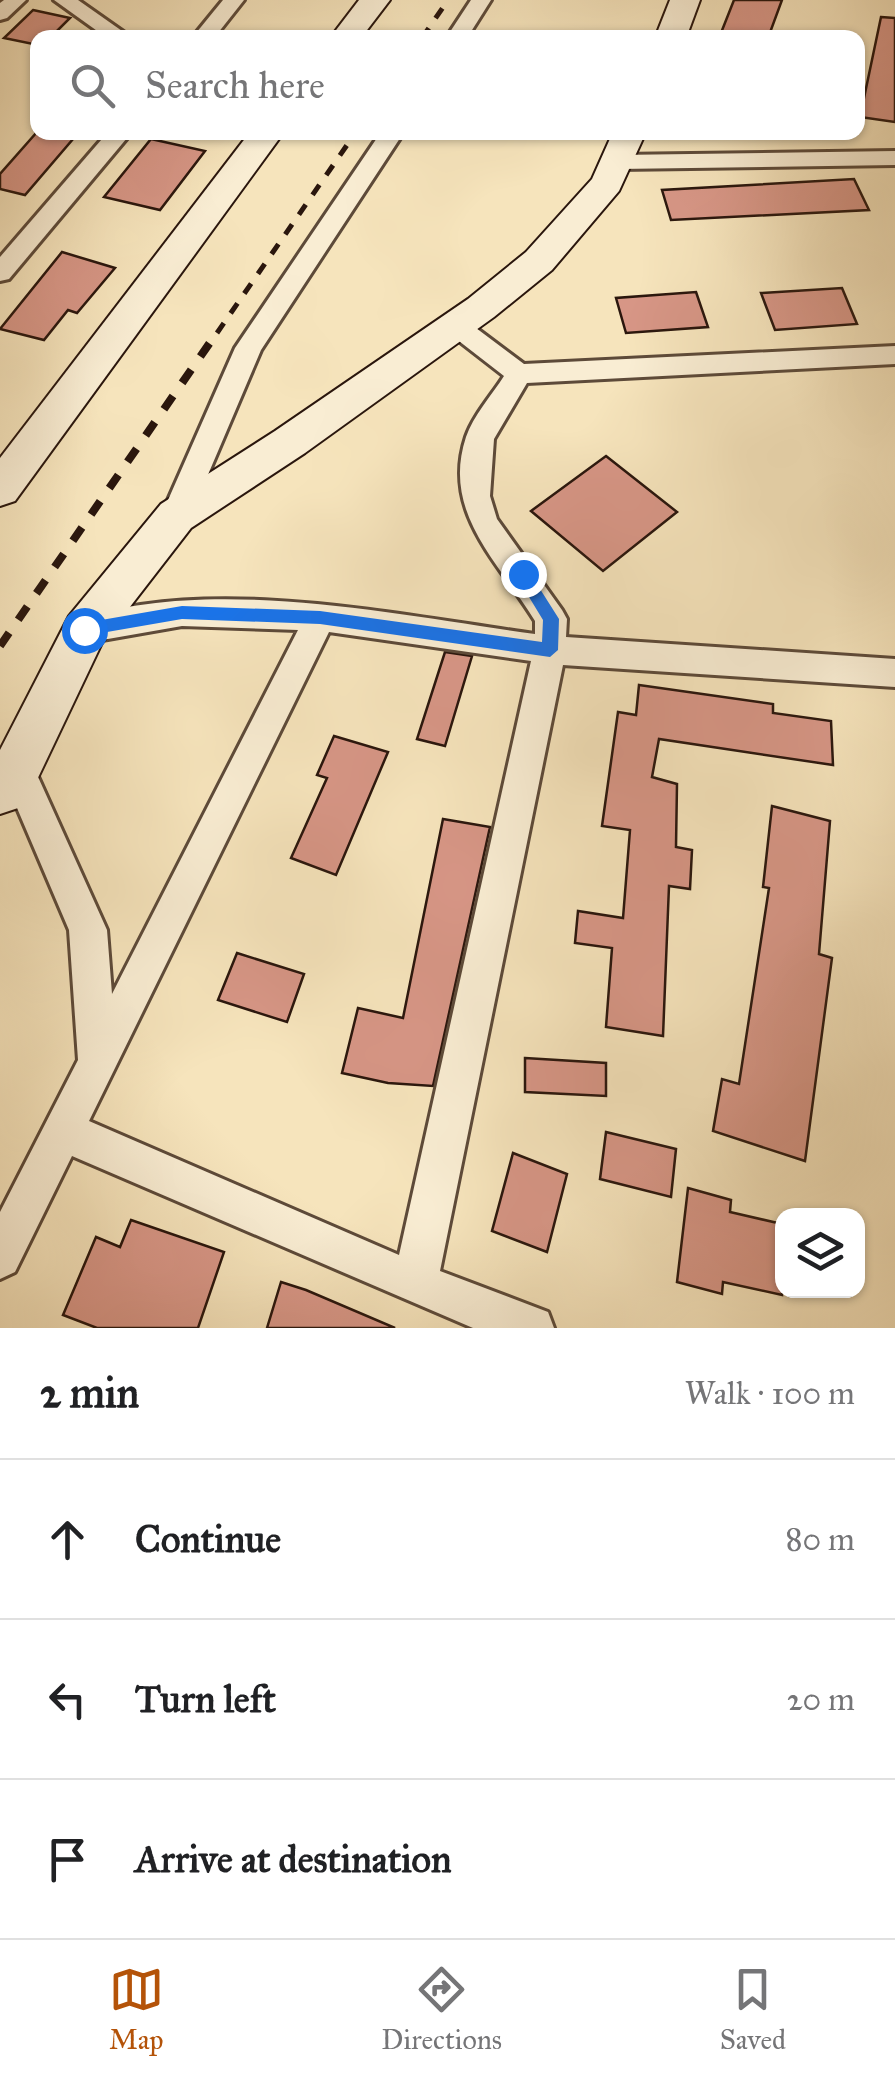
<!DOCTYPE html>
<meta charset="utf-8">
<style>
body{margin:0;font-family:"IM FELL Great Primer",serif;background:#f2f2f2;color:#202124}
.controls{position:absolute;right:30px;bottom:30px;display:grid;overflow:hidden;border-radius:20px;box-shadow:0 2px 8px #0004}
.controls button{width:90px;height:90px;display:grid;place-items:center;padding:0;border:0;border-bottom:2px solid #e0e0e0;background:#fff;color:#202124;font:50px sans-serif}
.stop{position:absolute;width:30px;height:30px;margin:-22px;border:8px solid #1a73e8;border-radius:50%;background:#fff}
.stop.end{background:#1a73e8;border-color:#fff;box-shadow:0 2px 10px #0008}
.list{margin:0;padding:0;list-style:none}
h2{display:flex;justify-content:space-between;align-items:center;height:130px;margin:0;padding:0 40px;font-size:42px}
h2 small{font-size:32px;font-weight:400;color:#757577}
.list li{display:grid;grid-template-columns:65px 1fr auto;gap:30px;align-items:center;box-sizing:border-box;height:160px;padding:0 40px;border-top:2px solid #e0e0e0}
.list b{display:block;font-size:38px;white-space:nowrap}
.list em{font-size:32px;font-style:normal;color:#757577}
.icon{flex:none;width:55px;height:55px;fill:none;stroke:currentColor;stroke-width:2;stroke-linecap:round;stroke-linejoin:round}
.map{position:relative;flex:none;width:895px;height:1328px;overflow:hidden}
.search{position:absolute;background:#fff;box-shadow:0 2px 8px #0004;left:30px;right:30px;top:30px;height:110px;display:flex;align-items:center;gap:25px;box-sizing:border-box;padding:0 35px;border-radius:20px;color:#757577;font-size:38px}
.sheet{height:610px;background:#fff}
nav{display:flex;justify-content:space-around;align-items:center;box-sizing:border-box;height:140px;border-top:2px solid #e0e0e0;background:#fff;font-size:28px;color:#757577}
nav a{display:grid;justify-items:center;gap:5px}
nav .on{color:#b45309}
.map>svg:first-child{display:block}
</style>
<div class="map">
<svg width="895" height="1328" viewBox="0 0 895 1328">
<rect width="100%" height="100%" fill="#f6e4bc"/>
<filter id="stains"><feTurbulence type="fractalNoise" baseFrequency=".002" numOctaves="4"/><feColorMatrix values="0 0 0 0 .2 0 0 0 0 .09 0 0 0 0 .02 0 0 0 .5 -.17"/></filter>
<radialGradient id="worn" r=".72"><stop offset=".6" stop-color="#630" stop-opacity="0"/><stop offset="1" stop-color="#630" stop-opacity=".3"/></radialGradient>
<g fill="#d79686" stroke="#2a160d" stroke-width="2.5">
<path d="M 734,0 L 782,0 L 768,38 L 719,38 Z"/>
<path d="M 33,10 L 70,18 L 50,38 L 38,38 L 38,45 L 4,38 Z"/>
<path d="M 881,17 L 895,18 L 895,122 L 860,117 Z"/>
<path d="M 37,132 L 79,132 L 25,195 L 0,189 L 0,174 Z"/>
<path d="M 151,139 L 205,151 L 160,210 L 104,197 Z"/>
<path d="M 854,179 L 869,210 L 671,220 L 662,190 Z"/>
<path d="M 62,252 L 115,268 L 77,313 L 68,310 L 44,340 L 0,329 Z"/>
<path d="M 842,288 L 857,324 L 775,330 L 761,293 Z"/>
<path d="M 696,292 L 708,327 L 626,333 L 616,298 Z"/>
<path d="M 606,456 L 677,512 L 603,571 L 531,511 Z"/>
<path d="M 445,652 L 472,656 L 445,746 L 417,739 Z"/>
<path d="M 639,685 L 773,704 L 773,713 L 831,721 L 833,765 L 659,739 L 652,777 L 677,784 L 676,847 L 692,850 L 690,889 L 669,886 L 663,1036 L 606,1027 L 612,948 L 575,943 L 578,911 L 623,918 L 630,830 L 602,826 L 618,712 L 636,715 Z"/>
<path d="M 334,736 L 388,752 L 336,875 L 291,858 L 327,778 L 317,775 Z"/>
<path d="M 772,806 L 830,821 L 819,954 L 832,958 L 805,1161 L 713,1131 L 722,1079 L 739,1084 L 769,888 L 763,887 Z"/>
<path d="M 443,819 L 490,827 L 433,1086 L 388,1083 L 342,1073 L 358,1008 L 403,1018 Z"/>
<path d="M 237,953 L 304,974 L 287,1022 L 218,1000 Z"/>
<path d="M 525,1058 L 606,1063 L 606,1096 L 525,1092 Z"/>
<path d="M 606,1132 L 676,1149 L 671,1197 L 600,1179 Z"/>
<path d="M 513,1153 L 567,1174 L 547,1252 L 492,1231 Z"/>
<path d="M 688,1188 L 731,1200 L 730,1212 L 782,1224 L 782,1295 L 723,1282 L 722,1294 L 677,1282 Z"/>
<path d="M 131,1220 L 224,1252 L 198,1328 L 97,1328 L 63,1315 L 96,1237 L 120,1247 Z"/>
<path d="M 281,1282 L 306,1290 L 395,1328 L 267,1328 Z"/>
</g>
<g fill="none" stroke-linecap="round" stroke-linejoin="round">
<g stroke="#5d4a39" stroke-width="6">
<g id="street">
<path d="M 4,0 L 26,0 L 7,18 L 0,20 L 0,3 Z"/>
<path d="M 54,0 L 78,0 L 132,38 L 107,38 Z"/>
<path d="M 223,0 L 244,0 L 214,38 L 192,38 Z"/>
<path d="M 471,0 L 491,0 L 467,38 L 446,38 Z"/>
<path d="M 108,132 L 132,132 L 9,279 L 0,281 L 0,257 Z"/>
<path d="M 381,132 L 404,132 L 261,350 L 187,524 L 176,528 L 165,524 L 161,516 L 235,348 Z"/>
<path d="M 895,151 L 895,165 L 618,169 L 606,162 L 618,155 Z"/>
<path d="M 455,316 L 464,319 L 524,364 L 895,346 L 895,364 L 527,383 L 494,439 L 490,496 L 497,519 L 562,610 L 567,619 L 566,637 L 895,659 L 895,687 L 563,665 L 440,1271 L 548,1312 L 554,1328 L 473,1328 L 72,1156 L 15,1272 L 0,1279 L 0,1212 L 78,1060 L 69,930 L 0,768 L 5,757 L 17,752 L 29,757 L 34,768 L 107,930 L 112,994 L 298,630 L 182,626 L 85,643 L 74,639 L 69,630 L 74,621 C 208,574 396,615 535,634 L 535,621 C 499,562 441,513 466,437 C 473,416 492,395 504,376 L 446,331 L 442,325 L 446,319 ZM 329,632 L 531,661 L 399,1255 L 89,1121 Z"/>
</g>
</g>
<g stroke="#2a160d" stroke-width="4">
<g id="secondary">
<path d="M 359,0 L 390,0 L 361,38 L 330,38 Z"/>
<path d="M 670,0 L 700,0 L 686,38 L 655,38 Z"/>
<path d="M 250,132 L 284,132 L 15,501 L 0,506 L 0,458 Z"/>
<path d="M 613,132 L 646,132 L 619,191 L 552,270 L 494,317 L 305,453 L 191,528 L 102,643 L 35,784 L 18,808 L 0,814 L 0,750 L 69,616 L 161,504 L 275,431 L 468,299 L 526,252 L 592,179 Z"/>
</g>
</g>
<use href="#street" fill="#f9edd3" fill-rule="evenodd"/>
<use href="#secondary" fill="#f9edd3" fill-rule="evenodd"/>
<g stroke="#2a160d" stroke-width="5" stroke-dasharray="12 12" stroke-linecap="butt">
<path d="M 422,38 L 448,0"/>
<path d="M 217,333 L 356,132"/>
</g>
<path stroke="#2a160d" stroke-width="8" stroke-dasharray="16 16" stroke-linecap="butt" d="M 0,646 L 218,331"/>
</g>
<path fill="#1a73e8" d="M 523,568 L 528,570 L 559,619 L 558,650 L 550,657 L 320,624 L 182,619 L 84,636 L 77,630 L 84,623 L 182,606 L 320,611 L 542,642 L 543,620 L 515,574 Z"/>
<rect width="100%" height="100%" filter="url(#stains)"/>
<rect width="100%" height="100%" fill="url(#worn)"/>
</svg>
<div class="controls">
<button><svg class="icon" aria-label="layers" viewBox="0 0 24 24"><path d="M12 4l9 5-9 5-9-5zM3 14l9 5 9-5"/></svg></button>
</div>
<div class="stop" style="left:84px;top:630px"></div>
<div class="stop end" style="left:523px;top:574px"></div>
<div class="search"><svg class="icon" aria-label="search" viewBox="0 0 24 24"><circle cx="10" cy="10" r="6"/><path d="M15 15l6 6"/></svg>Search here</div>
</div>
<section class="sheet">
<h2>2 min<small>Walk · 100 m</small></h2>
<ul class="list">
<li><svg class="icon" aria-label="ahead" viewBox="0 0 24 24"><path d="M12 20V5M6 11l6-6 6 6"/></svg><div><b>Continue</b></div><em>80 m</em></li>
<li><svg class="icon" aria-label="left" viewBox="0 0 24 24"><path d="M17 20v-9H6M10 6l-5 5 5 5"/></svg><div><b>Turn left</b></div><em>20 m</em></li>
<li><svg class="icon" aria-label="arrive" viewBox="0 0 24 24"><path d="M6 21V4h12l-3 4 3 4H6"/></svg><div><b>Arrive at destination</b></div></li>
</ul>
</section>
<nav>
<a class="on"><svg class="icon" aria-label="map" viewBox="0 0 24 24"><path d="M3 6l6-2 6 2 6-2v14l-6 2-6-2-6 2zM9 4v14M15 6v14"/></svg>Map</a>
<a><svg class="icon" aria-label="directions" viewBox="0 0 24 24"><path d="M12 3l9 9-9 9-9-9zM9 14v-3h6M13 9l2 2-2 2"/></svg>Directions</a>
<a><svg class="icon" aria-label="saved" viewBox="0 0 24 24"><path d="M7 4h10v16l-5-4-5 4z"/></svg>Saved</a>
</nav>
